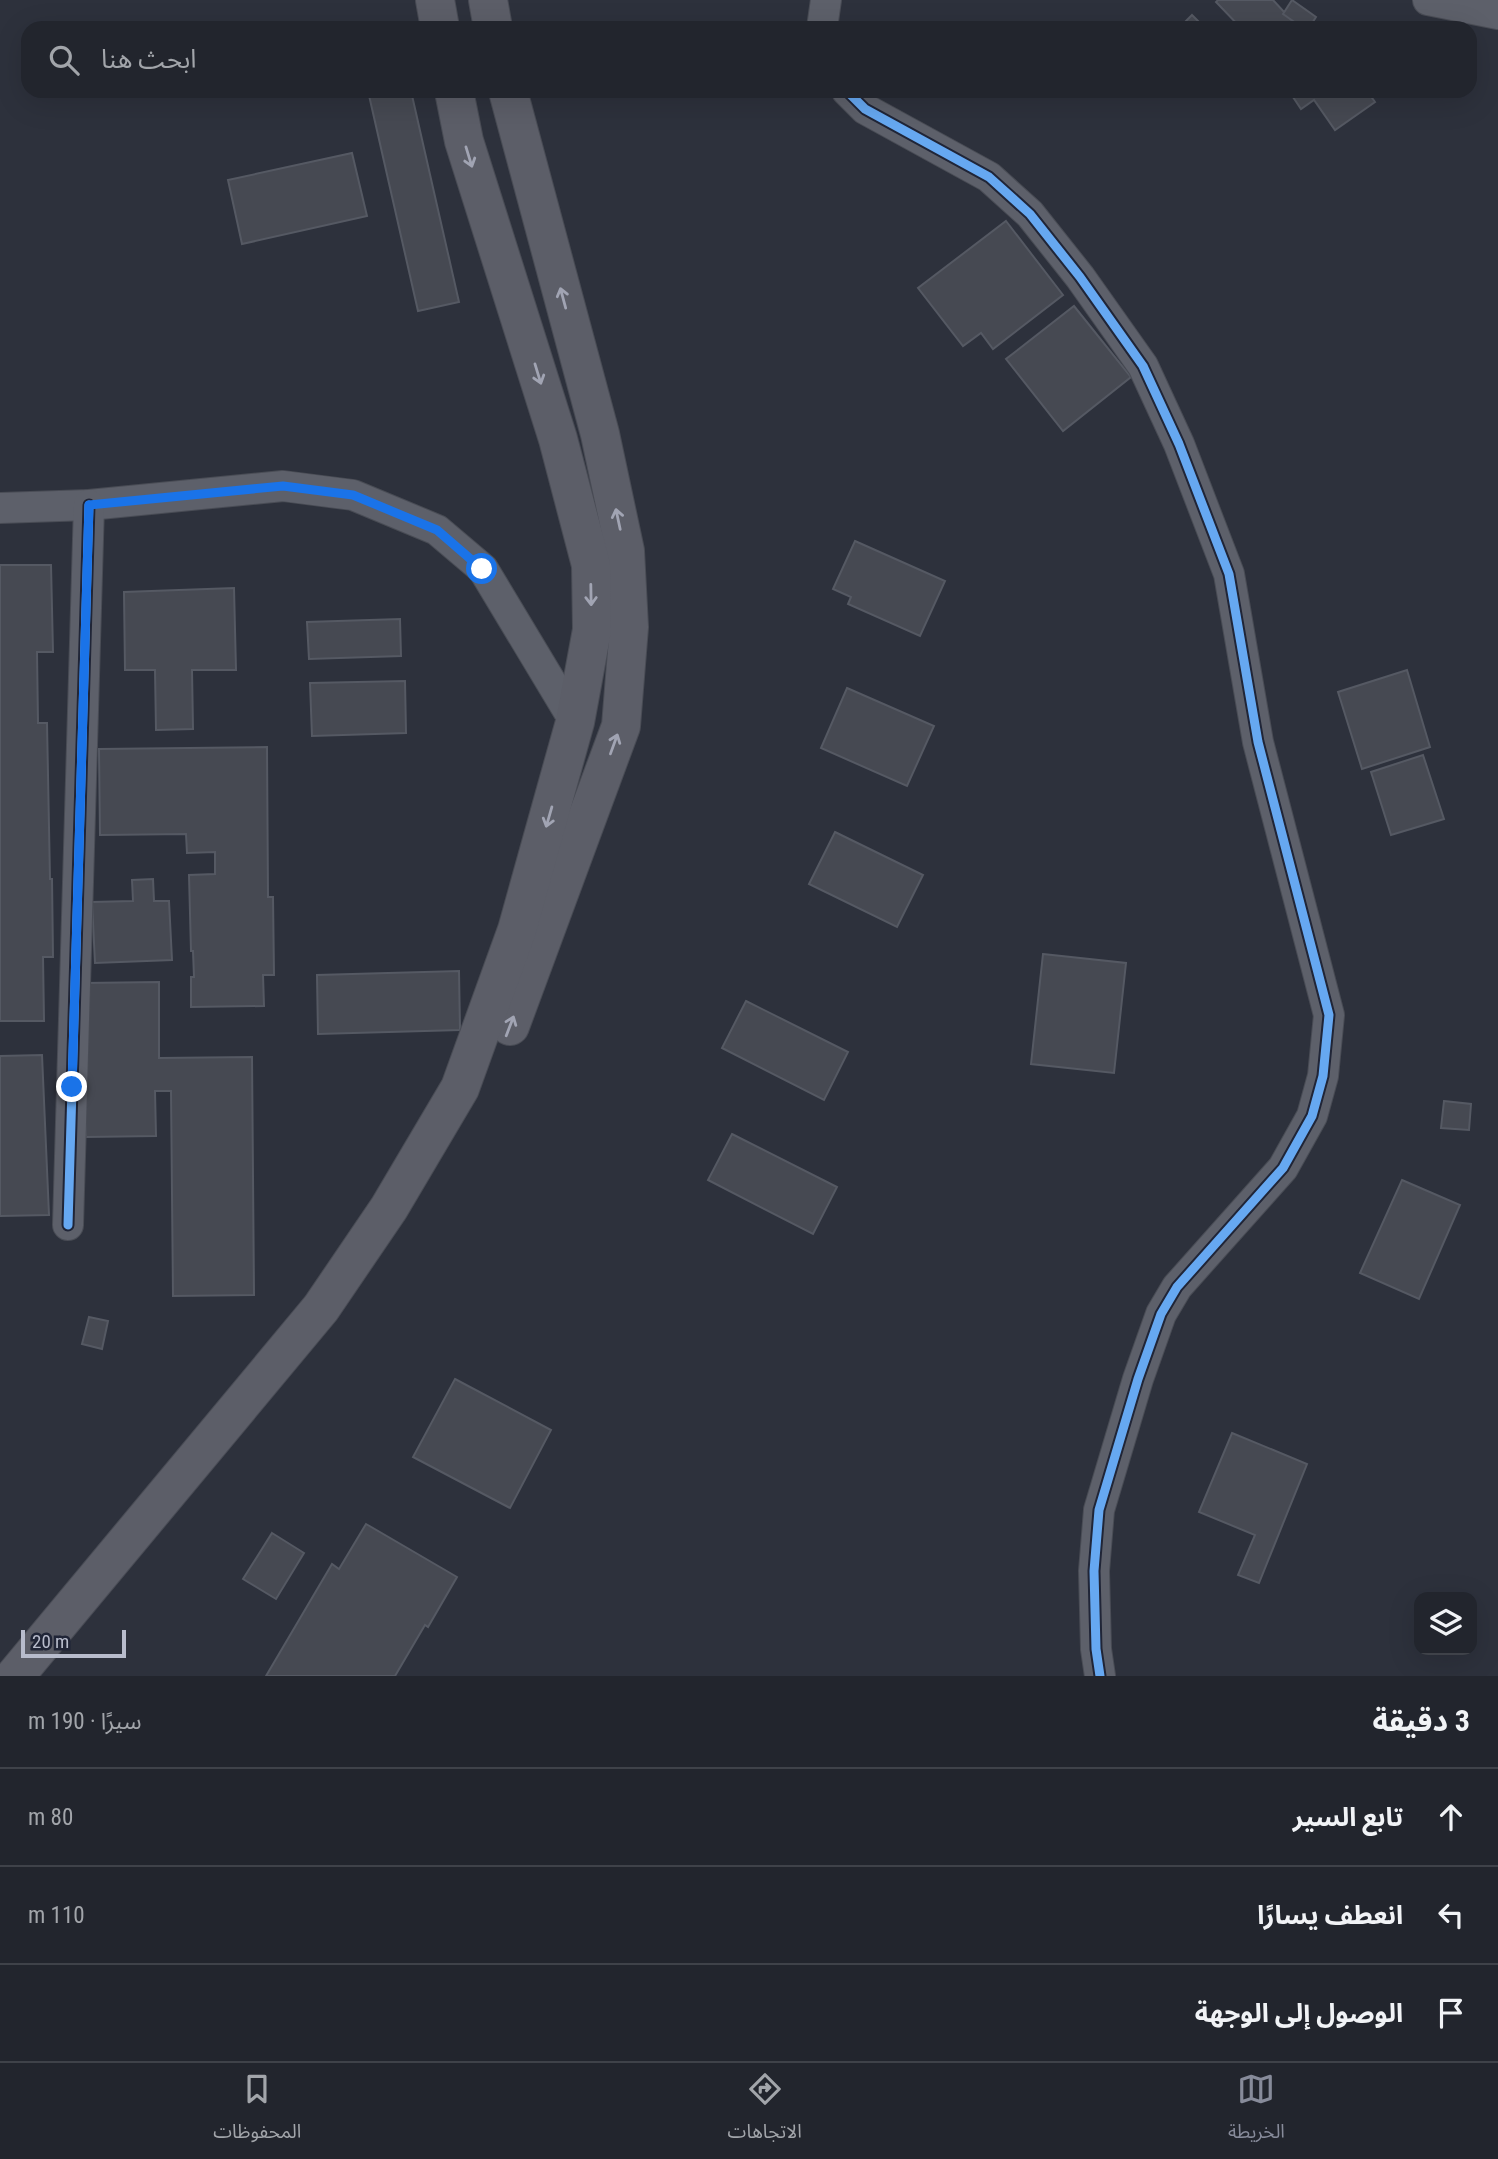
<!DOCTYPE html>
<html lang="ar">
<meta charset="utf-8">
<style>
body{margin:0;font-family:"Roboto Condensed","Noto Sans Arabic",sans-serif;background:#2a2d35;color:#f1f3f6;direction:rtl}
.controls{position:absolute;right:21px;bottom:21px;display:grid;overflow:hidden;border-radius:14px;box-shadow:0 7px 28px #0002}
.controls button{width:63px;height:63px;display:grid;place-items:center;padding:0;border:0;border-bottom:2px solid #3f4249;background:#22252d;color:#f1f3f6;font:35px sans-serif}
.scale{position:absolute;left:21px;bottom:18px;width:105px;box-sizing:border-box;padding-left:7px;border:4px solid #b8bccc;border-top:0;font-size:19px;line-height:24px;white-space:nowrap;color:#b8bccc;-webkit-text-stroke:5px #202537;paint-order:stroke}
.stop{position:absolute;width:21px;height:21px;margin:-16px;border:5px solid #1a73e8;border-radius:50%;background:#fff}
.stop.end{background:#1a73e8;border-color:#fff;box-shadow:0 2px 7px #0008}
.list{margin:0;padding:0;list-style:none}
h2{display:flex;justify-content:space-between;align-items:center;height:91px;margin:0;padding:0 28px;font-size:30px}
h2 small{font-size:23px;font-weight:400;color:#a2a5aa}
.list li{display:grid;grid-template-columns:46px 1fr auto;gap:21px;align-items:center;box-sizing:border-box;height:98px;padding:0 28px;border-top:2px solid #3f4249}
.list b{display:block;font-size:26px;white-space:nowrap}
.list em{font-size:23px;font-style:normal;color:#a2a5aa}
.icon{flex:none;width:38px;height:38px;fill:none;stroke:currentColor;stroke-width:2;stroke-linecap:round;stroke-linejoin:round}
.map{position:relative;flex:none;width:1498px;height:1676px;overflow:hidden;direction:ltr}
.search{position:absolute;background:#22252d;box-shadow:0 7px 28px #0002;left:21px;right:21px;top:21px;height:77px;display:flex;align-items:center;gap:18px;box-sizing:border-box;padding:0 24px;border-radius:21px;color:#a2a5aa;font-size:26px}
.sheet{height:385px;background:#22252d}
nav{display:flex;justify-content:space-around;align-items:center;box-sizing:border-box;height:98px;border-top:2px solid #3f4249;background:#22252d;font-size:19px;color:#a2a5aa}
nav a{display:grid;justify-items:center;gap:4px}
nav .on{color:#878b9a}
.map>svg:first-child{display:block}
</style>
<div class="map">
<svg width="1498" height="1676" viewBox="0 0 1498 1676">
<rect width="100%" height="100%" fill="#2d313c"/>
<g fill="#464952" stroke="#555963" stroke-width="2">
<path d="M 1218,0 L 1273,0 L 1299,28 L 1241,28 L 1216,2 Z"/>
<path d="M 1292,0 L 1316,17 L 1309,28 L 1303,28 L 1283,14 Z"/>
<path d="M 1192,15 L 1205,28 L 1179,28 Z"/>
<path d="M 368,91 L 411,91 L 459,302 L 418,311 Z"/>
<path d="M 1289,91 L 1367,91 L 1375,102 L 1335,130 L 1314,100 L 1301,109 Z"/>
<path d="M 352,153 L 367,216 L 242,244 L 228,180 Z"/>
<path d="M 1006,221 L 1063,295 L 993,349 L 981,333 L 963,346 L 918,288 Z"/>
<path d="M 1074,306 L 1131,377 L 1063,431 L 1006,359 Z"/>
<path d="M 855,541 L 945,581 L 920,636 L 848,604 L 851,597 L 833,589 Z"/>
<path d="M 0,565 L 51,565 L 53,652 L 37,652 L 38,723 L 47,723 L 50,879 L 52,879 L 53,957 L 43,957 L 44,1021 L 0,1021 Z"/>
<path d="M 234,588 L 236,670 L 192,670 L 193,729 L 156,730 L 155,670 L 125,670 L 124,592 Z"/>
<path d="M 400,619 L 401,656 L 309,659 L 307,622 Z"/>
<path d="M 1407,670 L 1430,747 L 1362,769 L 1338,692 Z"/>
<path d="M 405,681 L 406,733 L 312,736 L 310,683 Z"/>
<path d="M 847,688 L 934,726 L 907,786 L 821,748 Z"/>
<path d="M 267,747 L 268,897 L 273,897 L 274,975 L 263,975 L 264,1006 L 191,1007 L 191,977 L 194,977 L 193,951 L 191,951 L 189,875 L 215,874 L 215,852 L 187,853 L 186,834 L 100,835 L 99,749 Z"/>
<path d="M 1423,755 L 1444,819 L 1391,835 L 1371,772 Z"/>
<path d="M 835,832 L 923,875 L 897,927 L 809,884 Z"/>
<path d="M 153,879 L 154,901 L 169,901 L 172,960 L 95,963 L 92,902 L 133,901 L 132,880 Z"/>
<path d="M 1043,954 L 1126,963 L 1114,1073 L 1031,1064 Z"/>
<path d="M 459,971 L 460,1030 L 318,1034 L 317,975 Z"/>
<path d="M 159,982 L 159,1058 L 252,1057 L 254,1295 L 173,1296 L 171,1091 L 155,1091 L 156,1136 L 86,1137 L 84,983 Z"/>
<path d="M 746,1001 L 848,1052 L 824,1100 L 722,1048 Z"/>
<path d="M 42,1055 L 49,1215 L 0,1216 L 0,1056 Z"/>
<path d="M 1444,1101 L 1471,1104 L 1469,1130 L 1441,1128 Z"/>
<path d="M 732,1134 L 837,1187 L 813,1234 L 708,1180 Z"/>
<path d="M 1402,1180 L 1460,1205 L 1419,1299 L 1360,1273 Z"/>
<path d="M 89,1317 L 108,1321 L 102,1349 L 82,1344 Z"/>
<path d="M 455,1379 L 551,1430 L 510,1508 L 413,1457 Z"/>
<path d="M 1232,1433 L 1307,1464 L 1259,1583 L 1238,1575 L 1255,1535 L 1199,1512 Z"/>
<path d="M 366,1524 L 457,1577 L 428,1627 L 425,1625 L 395,1676 L 266,1676 L 332,1564 L 339,1569 Z"/>
<path d="M 272,1533 L 304,1553 L 276,1599 L 243,1579 Z"/>
</g>
<g fill="none" stroke-linecap="round" stroke-linejoin="round">
<g stroke="#494c55" stroke-width="32">
<g id="street">
<path d="M 1428,0 L 1498,14"/>
<path d="M 822,28 L 826,0"/>
<path d="M 847,91 L 865,109 L 989,177 L 1030,214 L 1080,277 L 1143,366 L 1179,444 L 1229,574 L 1258,742 L 1329,1015 L 1323,1076 L 1312,1116 L 1283,1168 L 1177,1287 L 1161,1314 L 1138,1379 L 1099,1510 L 1094,1571 L 1096,1649 L 1100,1676"/>
<path d="M 0,508 L 89,505 L 283,486 L 353,495 L 437,530 L 483,569 L 575,722"/>
<path d="M 68,1225 L 89,505"/>
</g>
</g>
<g stroke="#494c55" stroke-width="40">
<g id="secondary">
<path d="M 435,0 L 440,28"/>
<path d="M 488,0 L 493,28"/>
<path d="M 508,91 L 600,434 L 625,551 L 629,627 L 621,726 L 510,1026"/>
<path d="M 15,1676 L 321,1308 L 389,1208 L 460,1088 L 517,930 L 575,722 L 592,630 L 591,565 L 558,439 L 464,141 L 454,91"/>
</g>
</g>
<use href="#street" stroke="#5d606a" stroke-width="30"/>
<use href="#secondary" stroke="#5c5e68" stroke-width="38"/>
<g stroke="#202537" stroke-width="13">
<g id="cycleway">
<path d="M 847,91 L 865,109 L 989,177 L 1030,214 L 1080,277 L 1143,366 L 1179,444 L 1229,574 L 1258,742 L 1329,1015 L 1323,1076 L 1312,1116 L 1283,1168 L 1177,1287 L 1161,1314 L 1138,1379 L 1099,1510 L 1094,1571 L 1096,1649 L 1100,1676"/>
<path d="M 68,1225 L 89,505"/>
</g>
</g>
<use href="#cycleway" stroke="#66a8f1" stroke-width="9"/>
</g>
<defs><path id="oneway-shaft" d="M-6 0H5M1.5-3L5.5 0L1.5 3" fill="none" stroke-width="1.6" stroke-linecap="round" stroke-linejoin="round" transform="scale(1.75)"/></defs>
<g stroke="#a1a4b3">
<use href="#oneway-shaft" transform="translate(469 157) rotate(73)"/>
<use href="#oneway-shaft" transform="translate(563 298) rotate(-105)"/>
<use href="#oneway-shaft" transform="translate(538 374) rotate(73)"/>
<use href="#oneway-shaft" transform="translate(618 519) rotate(-102)"/>
<use href="#oneway-shaft" transform="translate(591 595) rotate(89)"/>
<use href="#oneway-shaft" transform="translate(614 744) rotate(-70)"/>
<use href="#oneway-shaft" transform="translate(549 817) rotate(106)"/>
<use href="#oneway-shaft" transform="translate(510 1026) rotate(-69)"/>
</g>
<g fill="none" stroke-linecap="round" stroke-linejoin="round">
<path stroke="#1a73e8" stroke-width="9" d="M 72,1087 L 89,505 L 283,486 L 353,495 L 437,530 L 482,569"/>
</g>
</svg>
<div class="controls">
<button><svg class="icon" aria-label="layers" viewBox="0 0 24 24"><path d="M12 4l9 5-9 5-9-5zM3 14l9 5 9-5"/></svg></button>
</div>
<div class="scale">20 m</div>
<div class="stop" style="left:482px;top:569px"></div>
<div class="stop end" style="left:72px;top:1087px"></div>
<div class="search"><svg class="icon" aria-label="search" viewBox="0 0 24 24"><circle cx="10" cy="10" r="6"/><path d="M15 15l6 6"/></svg>ابحث هنا</div>
</div>
<section class="sheet">
<h2>3 دقيقة<small>سيرًا · 190 m</small></h2>
<ul class="list">
<li><svg class="icon" aria-label="ahead" viewBox="0 0 24 24"><path d="M12 20V5M6 11l6-6 6 6"/></svg><div><b>تابع السير</b></div><em>80 m</em></li>
<li><svg class="icon" aria-label="left" viewBox="0 0 24 24"><path d="M17 20v-9H6M10 6l-5 5 5 5"/></svg><div><b>انعطف يسارًا</b></div><em>110 m</em></li>
<li><svg class="icon" aria-label="arrive" viewBox="0 0 24 24"><path d="M6 21V4h12l-3 4 3 4H6"/></svg><div><b>الوصول إلى الوجهة</b></div></li>
</ul>
</section>
<nav>
<a class="on"><svg class="icon" aria-label="map" viewBox="0 0 24 24"><path d="M3 6l6-2 6 2 6-2v14l-6 2-6-2-6 2zM9 4v14M15 6v14"/></svg>الخريطة</a>
<a><svg class="icon" aria-label="directions" viewBox="0 0 24 24"><path d="M12 3l9 9-9 9-9-9zM9 14v-3h6M13 9l2 2-2 2"/></svg>الاتجاهات</a>
<a><svg class="icon" aria-label="saved" viewBox="0 0 24 24"><path d="M7 4h10v16l-5-4-5 4z"/></svg>المحفوظات</a>
</nav>
